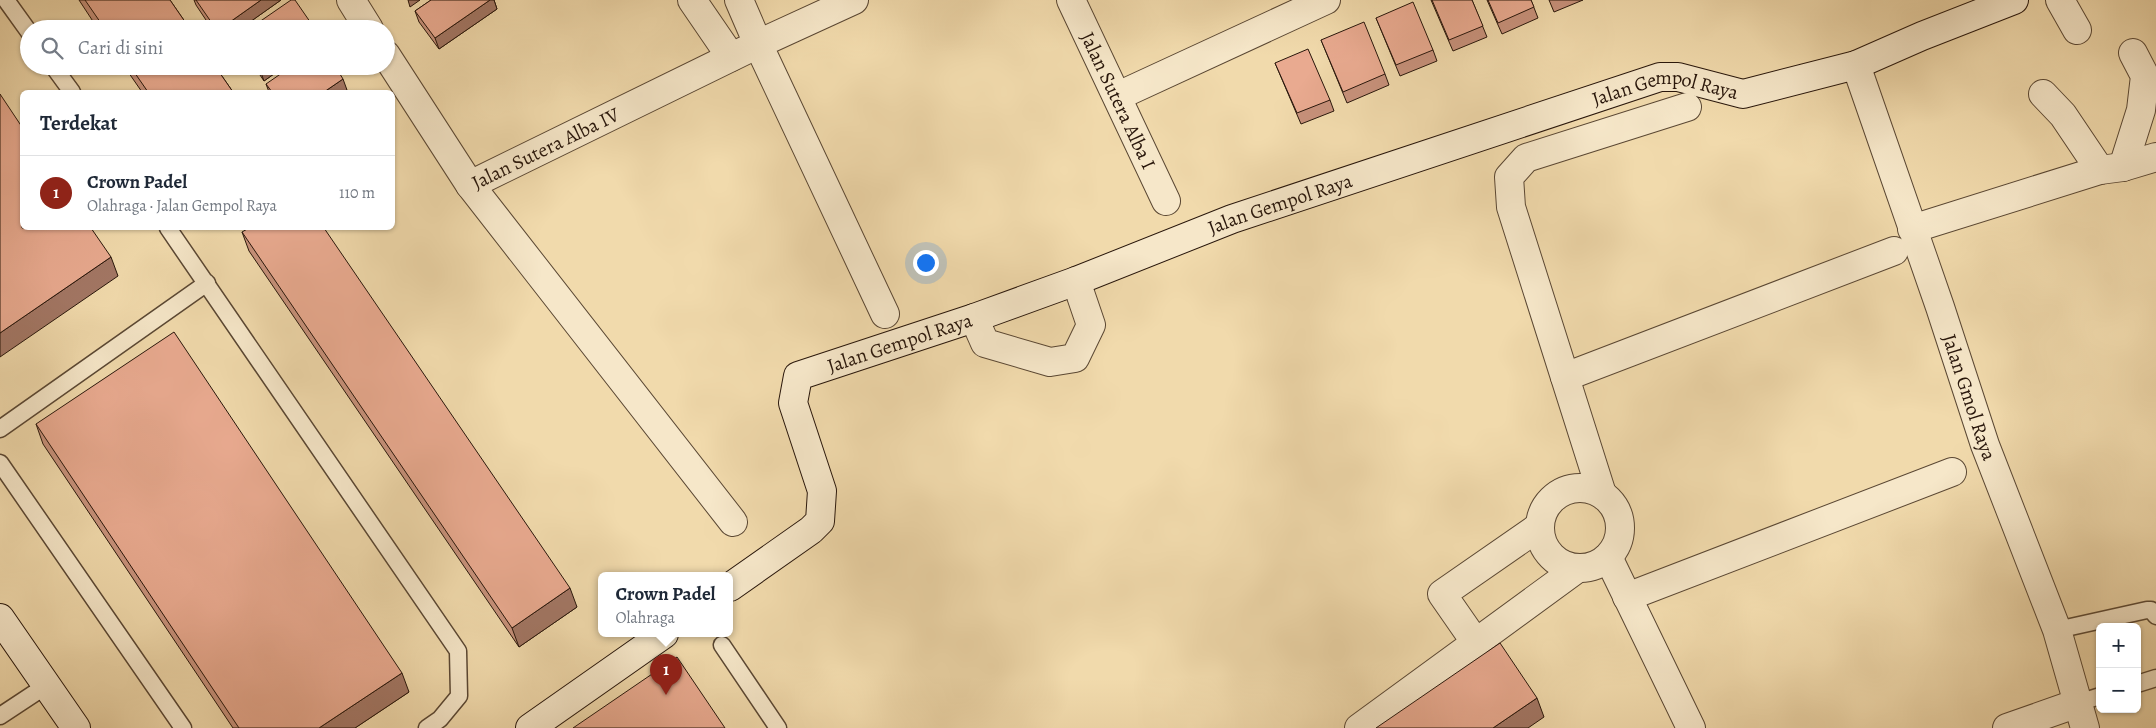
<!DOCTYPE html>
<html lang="id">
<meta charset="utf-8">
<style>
body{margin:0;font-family:Alegreya,serif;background:#f6f6f7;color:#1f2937}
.controls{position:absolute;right:15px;bottom:15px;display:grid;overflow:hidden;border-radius:8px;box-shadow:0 1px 4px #0004}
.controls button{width:45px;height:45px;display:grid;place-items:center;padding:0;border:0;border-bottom:1px solid #e0e1e3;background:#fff;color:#1f2937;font:25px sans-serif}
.you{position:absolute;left:925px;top:262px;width:18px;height:18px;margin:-12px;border:4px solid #fff;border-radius:50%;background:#1a73e8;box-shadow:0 0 0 8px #1a73e833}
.badge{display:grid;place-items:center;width:32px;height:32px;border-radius:50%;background:#8f2418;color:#fff;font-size:16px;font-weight:700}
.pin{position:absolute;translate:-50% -41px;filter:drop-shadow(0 1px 2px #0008)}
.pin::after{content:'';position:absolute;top:26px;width:18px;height:15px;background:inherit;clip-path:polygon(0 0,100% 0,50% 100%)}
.popup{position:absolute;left:598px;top:572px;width:135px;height:65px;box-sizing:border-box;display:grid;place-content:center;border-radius:8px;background:#fff;filter:drop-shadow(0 1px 4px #0005);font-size:16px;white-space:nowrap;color:#747a83}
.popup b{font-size:19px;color:#1f2937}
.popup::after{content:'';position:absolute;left:50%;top:100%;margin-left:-10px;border:10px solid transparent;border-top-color:#fff}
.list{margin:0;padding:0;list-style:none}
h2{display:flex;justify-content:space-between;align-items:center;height:65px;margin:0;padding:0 20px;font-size:21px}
h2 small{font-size:16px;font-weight:400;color:#747a83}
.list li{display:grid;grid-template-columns:32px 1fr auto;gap:15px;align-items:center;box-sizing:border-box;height:75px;padding:0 20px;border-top:1px solid #e0e1e3}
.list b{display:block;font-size:19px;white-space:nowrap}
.list p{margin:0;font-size:16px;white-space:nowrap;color:#747a83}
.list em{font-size:16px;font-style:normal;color:#747a83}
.icon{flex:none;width:28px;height:28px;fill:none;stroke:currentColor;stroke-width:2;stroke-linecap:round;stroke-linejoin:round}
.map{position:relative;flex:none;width:2156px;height:728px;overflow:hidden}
.search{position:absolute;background:#fff;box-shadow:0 1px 4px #0004;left:20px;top:20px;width:375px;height:55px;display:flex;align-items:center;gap:12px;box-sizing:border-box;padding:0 18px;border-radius:28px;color:#747a83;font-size:19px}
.panel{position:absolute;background:#fff;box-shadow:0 1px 4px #0004;left:20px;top:90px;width:375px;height:140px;border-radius:8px}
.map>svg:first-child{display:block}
</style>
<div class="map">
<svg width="2156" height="728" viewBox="0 0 2156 728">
<rect width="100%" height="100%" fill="#f1daac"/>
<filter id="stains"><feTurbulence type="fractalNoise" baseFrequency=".004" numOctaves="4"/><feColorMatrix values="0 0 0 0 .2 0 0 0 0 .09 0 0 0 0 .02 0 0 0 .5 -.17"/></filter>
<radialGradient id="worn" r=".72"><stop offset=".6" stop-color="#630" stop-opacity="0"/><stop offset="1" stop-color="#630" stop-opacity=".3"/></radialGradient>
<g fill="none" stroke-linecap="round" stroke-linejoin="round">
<g stroke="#5a4733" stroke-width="19">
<g id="lane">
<path d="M 6,0 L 29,32"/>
<path d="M 53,66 L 72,92"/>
<path d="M 168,228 L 458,651 L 459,696 L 440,719 L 427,728"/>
<path d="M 0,429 L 207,283"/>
<path d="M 0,463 L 183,728"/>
<path d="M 2057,630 L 2147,610 L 2151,610 L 2156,616"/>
<path d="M 722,645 L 778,728"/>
<path d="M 2137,684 L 2156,678"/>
<path d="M 2078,703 L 2100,696"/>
<path d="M 0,716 L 47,685"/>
</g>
</g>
<g stroke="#5a4733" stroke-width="30">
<g id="street">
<path d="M 351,0 L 369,29"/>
<path d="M 692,0 L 731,57"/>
<path d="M 854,0 L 758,44 L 885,314"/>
<path id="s1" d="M 1071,0 L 1166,201"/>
<path d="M 2060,0 L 2077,30"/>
<path d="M 386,55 L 470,185 L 733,522"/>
<path id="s2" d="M 1856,65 L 1940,307 L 1985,445 L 2057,630 L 2085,728"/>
<path d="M 2043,94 L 2063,115 L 2100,170"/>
<path d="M 1118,96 L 1326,0"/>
<path d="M 2123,167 L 2141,110 L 2145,76 L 2133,53"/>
<path id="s3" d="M 470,185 L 758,44 L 739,0"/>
<path d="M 1912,229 L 2100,170 L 2123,167 L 2156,157"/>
<path d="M 974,318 L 985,343 L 1050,362 L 1075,358 L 1091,325 L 1076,281"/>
<path d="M 1565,377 L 1894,251"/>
<circle cx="1580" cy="528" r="40"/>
<path d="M 1602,494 L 1511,207 L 1509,177 L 1526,158 L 1687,107"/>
<path d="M 1608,557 L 1691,728"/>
<path d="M 1627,597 L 1952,472"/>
<path d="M 1476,643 L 1442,594 L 1540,526"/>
<path d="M 1359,728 L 1578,568"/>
<path d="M 2007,728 L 2078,703"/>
</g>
</g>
<g stroke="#28160b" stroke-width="30">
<g id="secondary">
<path id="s4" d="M 730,587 L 811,530 L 820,521 L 822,491 L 793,403 L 798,376 L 974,318 L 1076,281 L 1232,219 L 1660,77 L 1678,77 L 1743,94 L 1856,65 L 1922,36 L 2014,0"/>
<path d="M 0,618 L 76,728"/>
<path d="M 530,728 L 664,634"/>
</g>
</g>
<use href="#lane" stroke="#f6e7c9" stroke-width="16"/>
<use href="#street" stroke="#f6e7c9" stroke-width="28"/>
<use href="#secondary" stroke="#f6e7c9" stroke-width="28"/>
</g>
<g fill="#c8927c" stroke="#28160b">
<path d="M 79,0 L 170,0 L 190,29 L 98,29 Z"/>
<path d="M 194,0 L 281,0 L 240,29 L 212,29 L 196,5 Z"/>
<path d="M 431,0 L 494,0 L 497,9 L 439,49 L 419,22 L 415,11 Z"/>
<path d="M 1431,0 L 1472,0 L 1487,37 L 1453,51 Z"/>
<path d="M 1487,0 L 1531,0 L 1538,18 L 1502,34 Z"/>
<path d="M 1549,0 L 1583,0 L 1554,12 Z"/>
<path d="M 1376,18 L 1433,50 L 1437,61 L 1400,76 Z"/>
<path d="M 1321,40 L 1385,74 L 1389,85 L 1347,103 Z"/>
<path d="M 1275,63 L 1330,100 L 1334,111 L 1301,124 Z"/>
<path d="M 124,66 L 215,66 L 233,92 L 142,92 Z"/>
<path d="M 254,66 L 285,66 L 264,81 Z"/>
<path d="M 266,84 L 347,90 L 344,92 L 269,92 Z"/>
<path d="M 242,232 L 577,607 L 519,647 L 249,251 Z"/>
<path d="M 36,424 L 409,692 L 355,728 L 233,728 L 43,444 Z"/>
</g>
<g fill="#a37765" stroke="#28160b">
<path d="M 261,0 L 281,0 L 240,29 L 220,29 Z"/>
<path d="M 408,0 L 420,0 L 410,7 Z"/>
<path d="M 490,0 L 494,0 L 497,9 L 439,49 L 435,38 Z"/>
<path d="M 266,66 L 285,66 L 264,81 L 260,70 Z"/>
<path d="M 343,79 L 347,90 L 344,92 L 324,92 Z"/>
<path d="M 111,257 L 118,276 L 0,357 L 0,333 Z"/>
<path d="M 570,588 L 577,607 L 519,647 L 512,628 Z"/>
<path d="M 402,673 L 409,692 L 355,728 L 319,728 Z"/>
<path d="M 1537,698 L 1544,717 L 1528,728 L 1493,728 Z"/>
</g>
<g fill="#e9aa90" stroke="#28160b">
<path d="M 85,0 L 170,0 L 190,29 L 105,29 Z"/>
<path d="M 196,0 L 261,0 L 220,29 L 216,29 Z"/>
<path d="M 291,0 L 295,0 L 315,29 L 249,29 Z"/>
<path d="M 431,0 L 490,0 L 435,38 L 415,11 Z"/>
<path d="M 1432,0 L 1472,0 L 1483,26 L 1449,40 Z"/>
<path d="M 1488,0 L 1531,0 L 1534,7 L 1498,23 Z"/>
<path d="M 1413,2 L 1433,50 L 1396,65 L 1376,18 Z"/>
<path d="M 1364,22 L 1385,74 L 1343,92 L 1321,40 Z"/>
<path d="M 1308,49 L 1330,100 L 1297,113 L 1275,63 Z"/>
<path d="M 130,66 L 215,66 L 233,92 L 148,92 Z"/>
<path d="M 258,66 L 266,66 L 260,70 Z"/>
<path d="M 292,66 L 335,66 L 343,79 L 324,92 L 272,92 L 266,84 Z"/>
<path d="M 0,94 L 22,127 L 22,228 L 91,228 L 111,257 L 0,333 Z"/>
<path d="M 249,228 L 324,228 L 570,588 L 512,628 L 242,232 Z"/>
<path d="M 174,332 L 402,673 L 319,728 L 239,728 L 36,424 Z"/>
<path d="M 1500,643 L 1537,698 L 1493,728 L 1376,728 Z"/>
<path d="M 677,657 L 725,728 L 573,728 Z"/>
</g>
<g text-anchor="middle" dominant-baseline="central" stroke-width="5" stroke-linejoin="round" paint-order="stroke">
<g font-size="20" fill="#28160b" stroke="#f6e7c9">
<text stroke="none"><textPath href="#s4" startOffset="1179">Jalan Gempol Raya</textPath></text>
<text stroke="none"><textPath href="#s1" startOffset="111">Jalan Sutera Alba I</textPath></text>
<text stroke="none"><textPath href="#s3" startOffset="84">Jalan Sutera Alba IV</textPath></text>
<text stroke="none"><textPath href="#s4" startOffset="774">Jalan Gempol Raya</textPath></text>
<text stroke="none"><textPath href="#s4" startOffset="369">Jalan Gempol Raya</textPath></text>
<text stroke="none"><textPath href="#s2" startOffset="351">Jalan Gmol Raya</textPath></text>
</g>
</g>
<rect width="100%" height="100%" filter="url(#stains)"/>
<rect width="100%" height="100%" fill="url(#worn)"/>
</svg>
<div class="controls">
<button>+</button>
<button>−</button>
</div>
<div class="you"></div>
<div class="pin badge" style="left:666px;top:695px">1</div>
<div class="popup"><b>Crown Padel</b>Olahraga</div>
<div class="search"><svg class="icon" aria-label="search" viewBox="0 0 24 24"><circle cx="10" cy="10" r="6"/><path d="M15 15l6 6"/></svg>Cari di sini</div>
<section class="panel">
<h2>Terdekat<small></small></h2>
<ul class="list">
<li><span class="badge">1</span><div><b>Crown Padel</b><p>Olahraga · Jalan Gempol Raya</p></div><em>110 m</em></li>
</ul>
</section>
</div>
